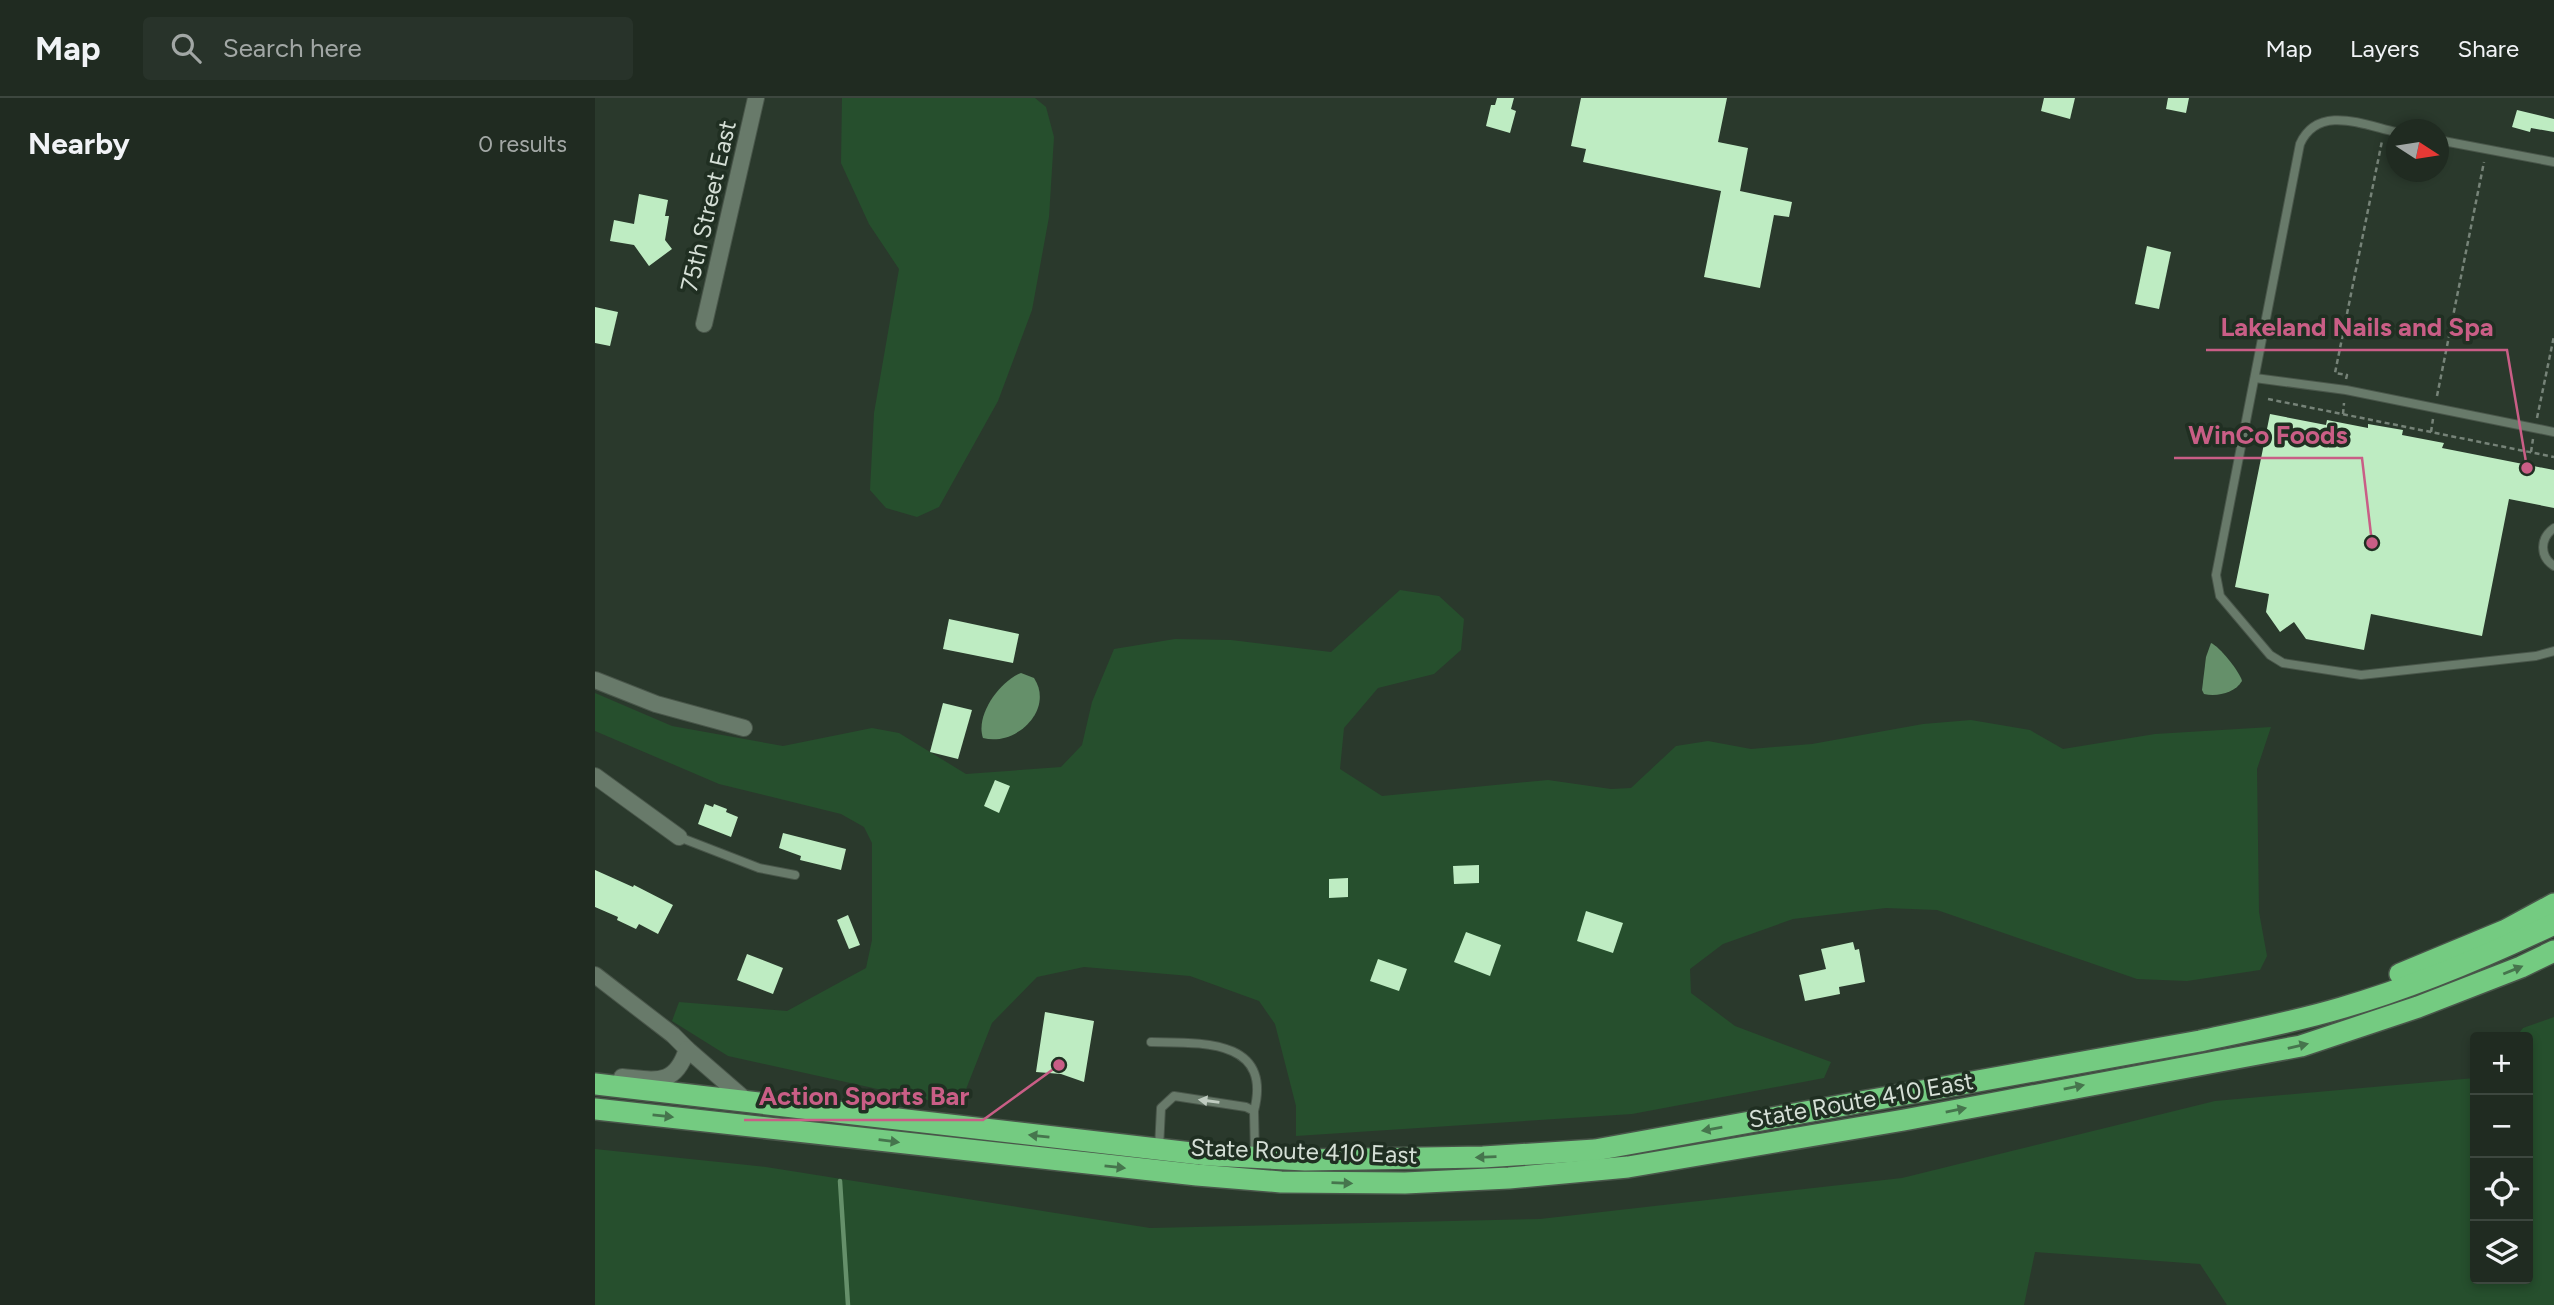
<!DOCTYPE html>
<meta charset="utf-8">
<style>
body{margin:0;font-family:Figtree,sans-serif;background:#28332a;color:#f1f3f6}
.controls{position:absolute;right:21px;bottom:21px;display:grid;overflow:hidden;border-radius:7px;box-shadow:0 4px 10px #0003}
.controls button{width:63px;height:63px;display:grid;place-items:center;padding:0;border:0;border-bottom:2px solid #3d473f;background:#202b21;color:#f1f3f6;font:35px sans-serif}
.compass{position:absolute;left:1791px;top:21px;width:63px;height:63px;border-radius:50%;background:#202b21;box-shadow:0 4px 10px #0003;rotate:102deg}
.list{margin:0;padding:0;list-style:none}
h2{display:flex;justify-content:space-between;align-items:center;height:91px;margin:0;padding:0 28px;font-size:30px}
h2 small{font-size:23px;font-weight:400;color:#a2a7a5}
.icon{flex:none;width:38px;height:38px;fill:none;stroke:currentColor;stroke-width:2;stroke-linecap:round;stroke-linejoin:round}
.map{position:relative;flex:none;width:1959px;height:1207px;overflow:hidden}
header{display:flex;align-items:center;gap:42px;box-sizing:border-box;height:98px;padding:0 35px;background:#202b21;border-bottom:2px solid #3d473f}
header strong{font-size:33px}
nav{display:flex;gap:38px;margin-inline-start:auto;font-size:24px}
.search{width:490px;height:63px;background:#28332a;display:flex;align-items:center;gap:18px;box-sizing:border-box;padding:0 24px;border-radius:7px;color:#a2a7a5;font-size:26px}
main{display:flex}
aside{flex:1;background:#202b21}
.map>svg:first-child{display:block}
</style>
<header>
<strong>Map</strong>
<div class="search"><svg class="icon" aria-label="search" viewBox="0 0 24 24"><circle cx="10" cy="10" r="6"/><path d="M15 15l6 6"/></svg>Search here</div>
<nav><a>Map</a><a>Layers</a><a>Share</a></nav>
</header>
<main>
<aside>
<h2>Nearby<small>0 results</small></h2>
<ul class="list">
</ul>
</aside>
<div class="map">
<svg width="1959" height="1207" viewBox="0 0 1959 1207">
<rect width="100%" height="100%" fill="#2a392c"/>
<g fill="#264f2d">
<path d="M 247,0 L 440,0 L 451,9 L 459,39 L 454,119 L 437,212 L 403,303 L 344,409 L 322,419 L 291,410 L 275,392 L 279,315 L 304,171 L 274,126 L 246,65 Z"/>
<path d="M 805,492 L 844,498 L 869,521 L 866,552 L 839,576 L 783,590 L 749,630 L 745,671 L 787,698 L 953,682 L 1016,691 L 1036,690 L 1081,648 L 1113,643 L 1156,651 L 1217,646 L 1328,626 L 1376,622 L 1435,632 L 1468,651 L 1560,636 L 1676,629 L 1662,671 L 1664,814 L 1672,858 L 1665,872 L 1592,883 L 1542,881 L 1342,812 L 1291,810 L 1198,821 L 1128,846 L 1095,871 L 1096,895 L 1140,928 L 1236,964 L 1229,980 L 1037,1016 L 701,1038 L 701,1008 L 680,926 L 664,903 L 595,878 L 489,869 L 442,879 L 397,925 L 364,1009 L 133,958 L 77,923 L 84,904 L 192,913 L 271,870 L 277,842 L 277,745 L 269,729 L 246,716 L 124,686 L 0,633 L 0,595 L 77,628 L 188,648 L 277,630 L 304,635 L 371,676 L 466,669 L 487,647 L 497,604 L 519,551 L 580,541 L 636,542 L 736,554 Z"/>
<path d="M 1959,919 L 1959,1207 L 1632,1207 L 1605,1166 L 1440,1154 L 1429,1207 L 0,1207 L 0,1051 L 171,1069 L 555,1130 L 945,1121 L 1307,1080 L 1620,1003 L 1880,980 L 1880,1181 L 1933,1181 L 1933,939 L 1921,939 L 1928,930 Z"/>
</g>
<g fill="#65906a">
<path d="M 1616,545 C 1624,548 1645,574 1647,583 C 1640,595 1622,599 1609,596 L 1607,592 L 1611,559 Z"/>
<path d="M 426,575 L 439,580 C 460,612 420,649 388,640 C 380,617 405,583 426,575 Z"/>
</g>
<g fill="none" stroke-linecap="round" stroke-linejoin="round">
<path stroke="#65906a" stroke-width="4.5" d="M 245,1083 L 253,1207"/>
</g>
<g fill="#beecc2">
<path d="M 902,0 L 919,0 L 916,11 L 921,13 L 915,35 L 891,28 L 896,7 L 900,7 Z"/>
<path d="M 986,0 L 1132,0 L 1123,44 L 1153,50 L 1145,93 L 1197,104 L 1194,119 L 1179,117 L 1165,190 L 1109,179 L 1126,93 L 988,64 L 991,51 L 976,48 Z"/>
<path d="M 1449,0 L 1480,0 L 1475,21 L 1446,13 Z"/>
<path d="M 1573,0 L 1594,0 L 1591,15 L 1571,11 Z"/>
<path d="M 1922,12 L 1959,21 L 1959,34 L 1936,30 L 1935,34 L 1917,29 Z"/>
<path d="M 44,96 L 73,102 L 70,118 L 74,118 L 70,142 L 77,151 L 54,168 L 39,147 L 15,143 L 19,122 L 39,126 Z"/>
<path d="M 1552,148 L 1576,154 L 1564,211 L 1540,206 Z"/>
<path d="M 0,209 L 23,214 L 15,248 L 0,245 Z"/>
<path d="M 1675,316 L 1731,327 L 1732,322 L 1773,330 L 1773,326 L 1808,332 L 1807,337 L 1849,345 L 1847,350 L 1959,372 L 1959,410 L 1914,401 L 1887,538 L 1776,516 L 1769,552 L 1711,541 L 1699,524 L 1685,534 L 1671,514 L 1674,496 L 1640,489 Z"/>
<path d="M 354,521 L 424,536 L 418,565 L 348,551 Z"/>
<path d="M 348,605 L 377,612 L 363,661 L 335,654 Z"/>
<path d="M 400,682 L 415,688 L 404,715 L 389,708 Z"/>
<path d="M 110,706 L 118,709 L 119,706 L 132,711 L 131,714 L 143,719 L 136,739 L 103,726 Z"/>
<path d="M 188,735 L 251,751 L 246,772 L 205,762 L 206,758 L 184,750 Z"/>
<path d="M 884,767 L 884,785 L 859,786 L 858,768 Z"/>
<path d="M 0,772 L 38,789 L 39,787 L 78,807 L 63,836 L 44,826 L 41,831 L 22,822 L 23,819 L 0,809 Z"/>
<path d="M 753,780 L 753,799 L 734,800 L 734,781 Z"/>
<path d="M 991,813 L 1028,825 L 1018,855 L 982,843 Z"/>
<path d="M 253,817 L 265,847 L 254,851 L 242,822 Z"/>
<path d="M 871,834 L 906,847 L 895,878 L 859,864 Z"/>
<path d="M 1258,844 L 1260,852 L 1264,851 L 1270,884 L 1244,889 L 1245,896 L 1210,903 L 1204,877 L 1231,871 L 1226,851 Z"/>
<path d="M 152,856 L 188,870 L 178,896 L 142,882 Z"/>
<path d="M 783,861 L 812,871 L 804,893 L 775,883 Z"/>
<path d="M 450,914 L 499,923 L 489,984 L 466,976 L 441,974 Z"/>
</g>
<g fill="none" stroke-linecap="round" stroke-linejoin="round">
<g stroke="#49564a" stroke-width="10">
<g id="lane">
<path d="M 1801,34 C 1769,27 1723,6 1705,46 L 1621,477 L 1625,498 L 1675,557 L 1688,565 L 1766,577 L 1941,558 L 1959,553"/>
<path d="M 1843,42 L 1959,64"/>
<path d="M 1660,280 L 1751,292 L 1959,334"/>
<path d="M 1959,430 C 1945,440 1944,458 1959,468"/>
<path d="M 84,739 L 164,770 L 200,777"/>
<path d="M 556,944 C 605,945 678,940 659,1013"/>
<path d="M 564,1050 L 566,1010 L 579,998 L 651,1009 L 659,1013 L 660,1059"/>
</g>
</g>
<g stroke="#49564a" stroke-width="18">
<g id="street">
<path d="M 109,226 L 161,0"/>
<path d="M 0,582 L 61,606 L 149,630"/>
<path d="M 0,678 L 84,739"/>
<path d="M 0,877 L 78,937 L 92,951"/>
<path d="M 27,979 C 60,982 80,989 92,951 L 153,1004"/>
</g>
</g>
<g stroke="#49564a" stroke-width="24">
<g id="highway">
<path d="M 1805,876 L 1911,832 L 1959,806"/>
<path d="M 0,986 L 614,1057 L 710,1062 L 888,1059 L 1000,1052 L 1605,943 C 1652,933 1699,924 1746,910 C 1819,889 1890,859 1959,826"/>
<path d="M 0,1011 L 602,1077 L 686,1084 L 810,1085 L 914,1080 L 1033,1069 L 1309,1022 L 1706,948 L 1823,909 L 1926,869 L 1959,853"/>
</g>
</g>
<g stroke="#768378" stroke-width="2.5" stroke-dasharray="5 3.5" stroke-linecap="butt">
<path d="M 1751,281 L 1752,277 L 1740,275 L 1787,43"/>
<path d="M 1842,298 L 1889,64"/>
<path d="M 1673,301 L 1959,359"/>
<path d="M 1748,316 L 1749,305"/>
<path d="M 1942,320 L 1959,238"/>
<path d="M 1836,334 L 1838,321"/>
<path d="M 1936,354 L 1938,341"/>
</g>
<use href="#lane" stroke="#687a6a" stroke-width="8"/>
<use href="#street" stroke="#687a6a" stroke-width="16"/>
<use href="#highway" stroke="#74cb81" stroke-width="21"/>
</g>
<defs><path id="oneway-solid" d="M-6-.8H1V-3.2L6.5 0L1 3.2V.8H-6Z" transform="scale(1.75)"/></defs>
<g fill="#46754d">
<use href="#oneway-solid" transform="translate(1918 872) rotate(-22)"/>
<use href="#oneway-solid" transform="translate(1703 948) rotate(-13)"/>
<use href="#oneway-solid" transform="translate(1479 989) rotate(-11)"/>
<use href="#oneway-solid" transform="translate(1361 1012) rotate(-11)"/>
<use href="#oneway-solid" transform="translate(68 1018) rotate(6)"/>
<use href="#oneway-solid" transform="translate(1117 1031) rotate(170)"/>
<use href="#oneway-solid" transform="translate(444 1038) rotate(-174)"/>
<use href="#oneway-solid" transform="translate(294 1043) rotate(7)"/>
<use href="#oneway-solid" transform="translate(891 1059) rotate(178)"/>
<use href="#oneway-solid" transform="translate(520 1069) rotate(6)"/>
<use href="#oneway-solid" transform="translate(747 1085) rotate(2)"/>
</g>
<use fill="#bfcbc0" href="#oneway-solid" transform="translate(614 1003) rotate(-172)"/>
<g text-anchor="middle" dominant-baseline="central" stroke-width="7" stroke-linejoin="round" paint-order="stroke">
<g font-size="24" fill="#d5dfd6" stroke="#202f22">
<text transform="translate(113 108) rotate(-77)">75th Street East</text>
<text transform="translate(1266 1002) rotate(-10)">State Route 410 East</text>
<text transform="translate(709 1053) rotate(2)">State Route 410 East</text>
</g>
</g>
<path fill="none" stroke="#c95e86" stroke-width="2.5" d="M1932 370L1912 252H1611M1777 445L1767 360H1579M464 967L388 1022H149"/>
<g fill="#c95e86" stroke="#202f22" stroke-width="2.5">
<circle cx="1932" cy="370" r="7"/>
<circle cx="1777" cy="445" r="7"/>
<circle cx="464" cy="967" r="7"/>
</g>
<g font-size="26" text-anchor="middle" font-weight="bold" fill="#c95e86" stroke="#202f22" stroke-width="7" stroke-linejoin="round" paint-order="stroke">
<text x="1762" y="238">Lakeland Nails and Spa</text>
<text x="1673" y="346">WinCo Foods</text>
<text x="269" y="1007">Action Sports Bar</text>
</g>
</svg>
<div class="controls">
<button>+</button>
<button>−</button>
<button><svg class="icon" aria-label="locate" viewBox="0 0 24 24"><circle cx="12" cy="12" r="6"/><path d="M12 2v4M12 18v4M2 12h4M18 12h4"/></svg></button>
<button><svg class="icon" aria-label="layers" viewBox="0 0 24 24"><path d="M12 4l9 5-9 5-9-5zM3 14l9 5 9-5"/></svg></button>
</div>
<svg class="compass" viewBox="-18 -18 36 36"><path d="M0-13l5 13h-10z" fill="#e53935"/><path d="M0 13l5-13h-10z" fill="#a2a7a5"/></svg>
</div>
</main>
